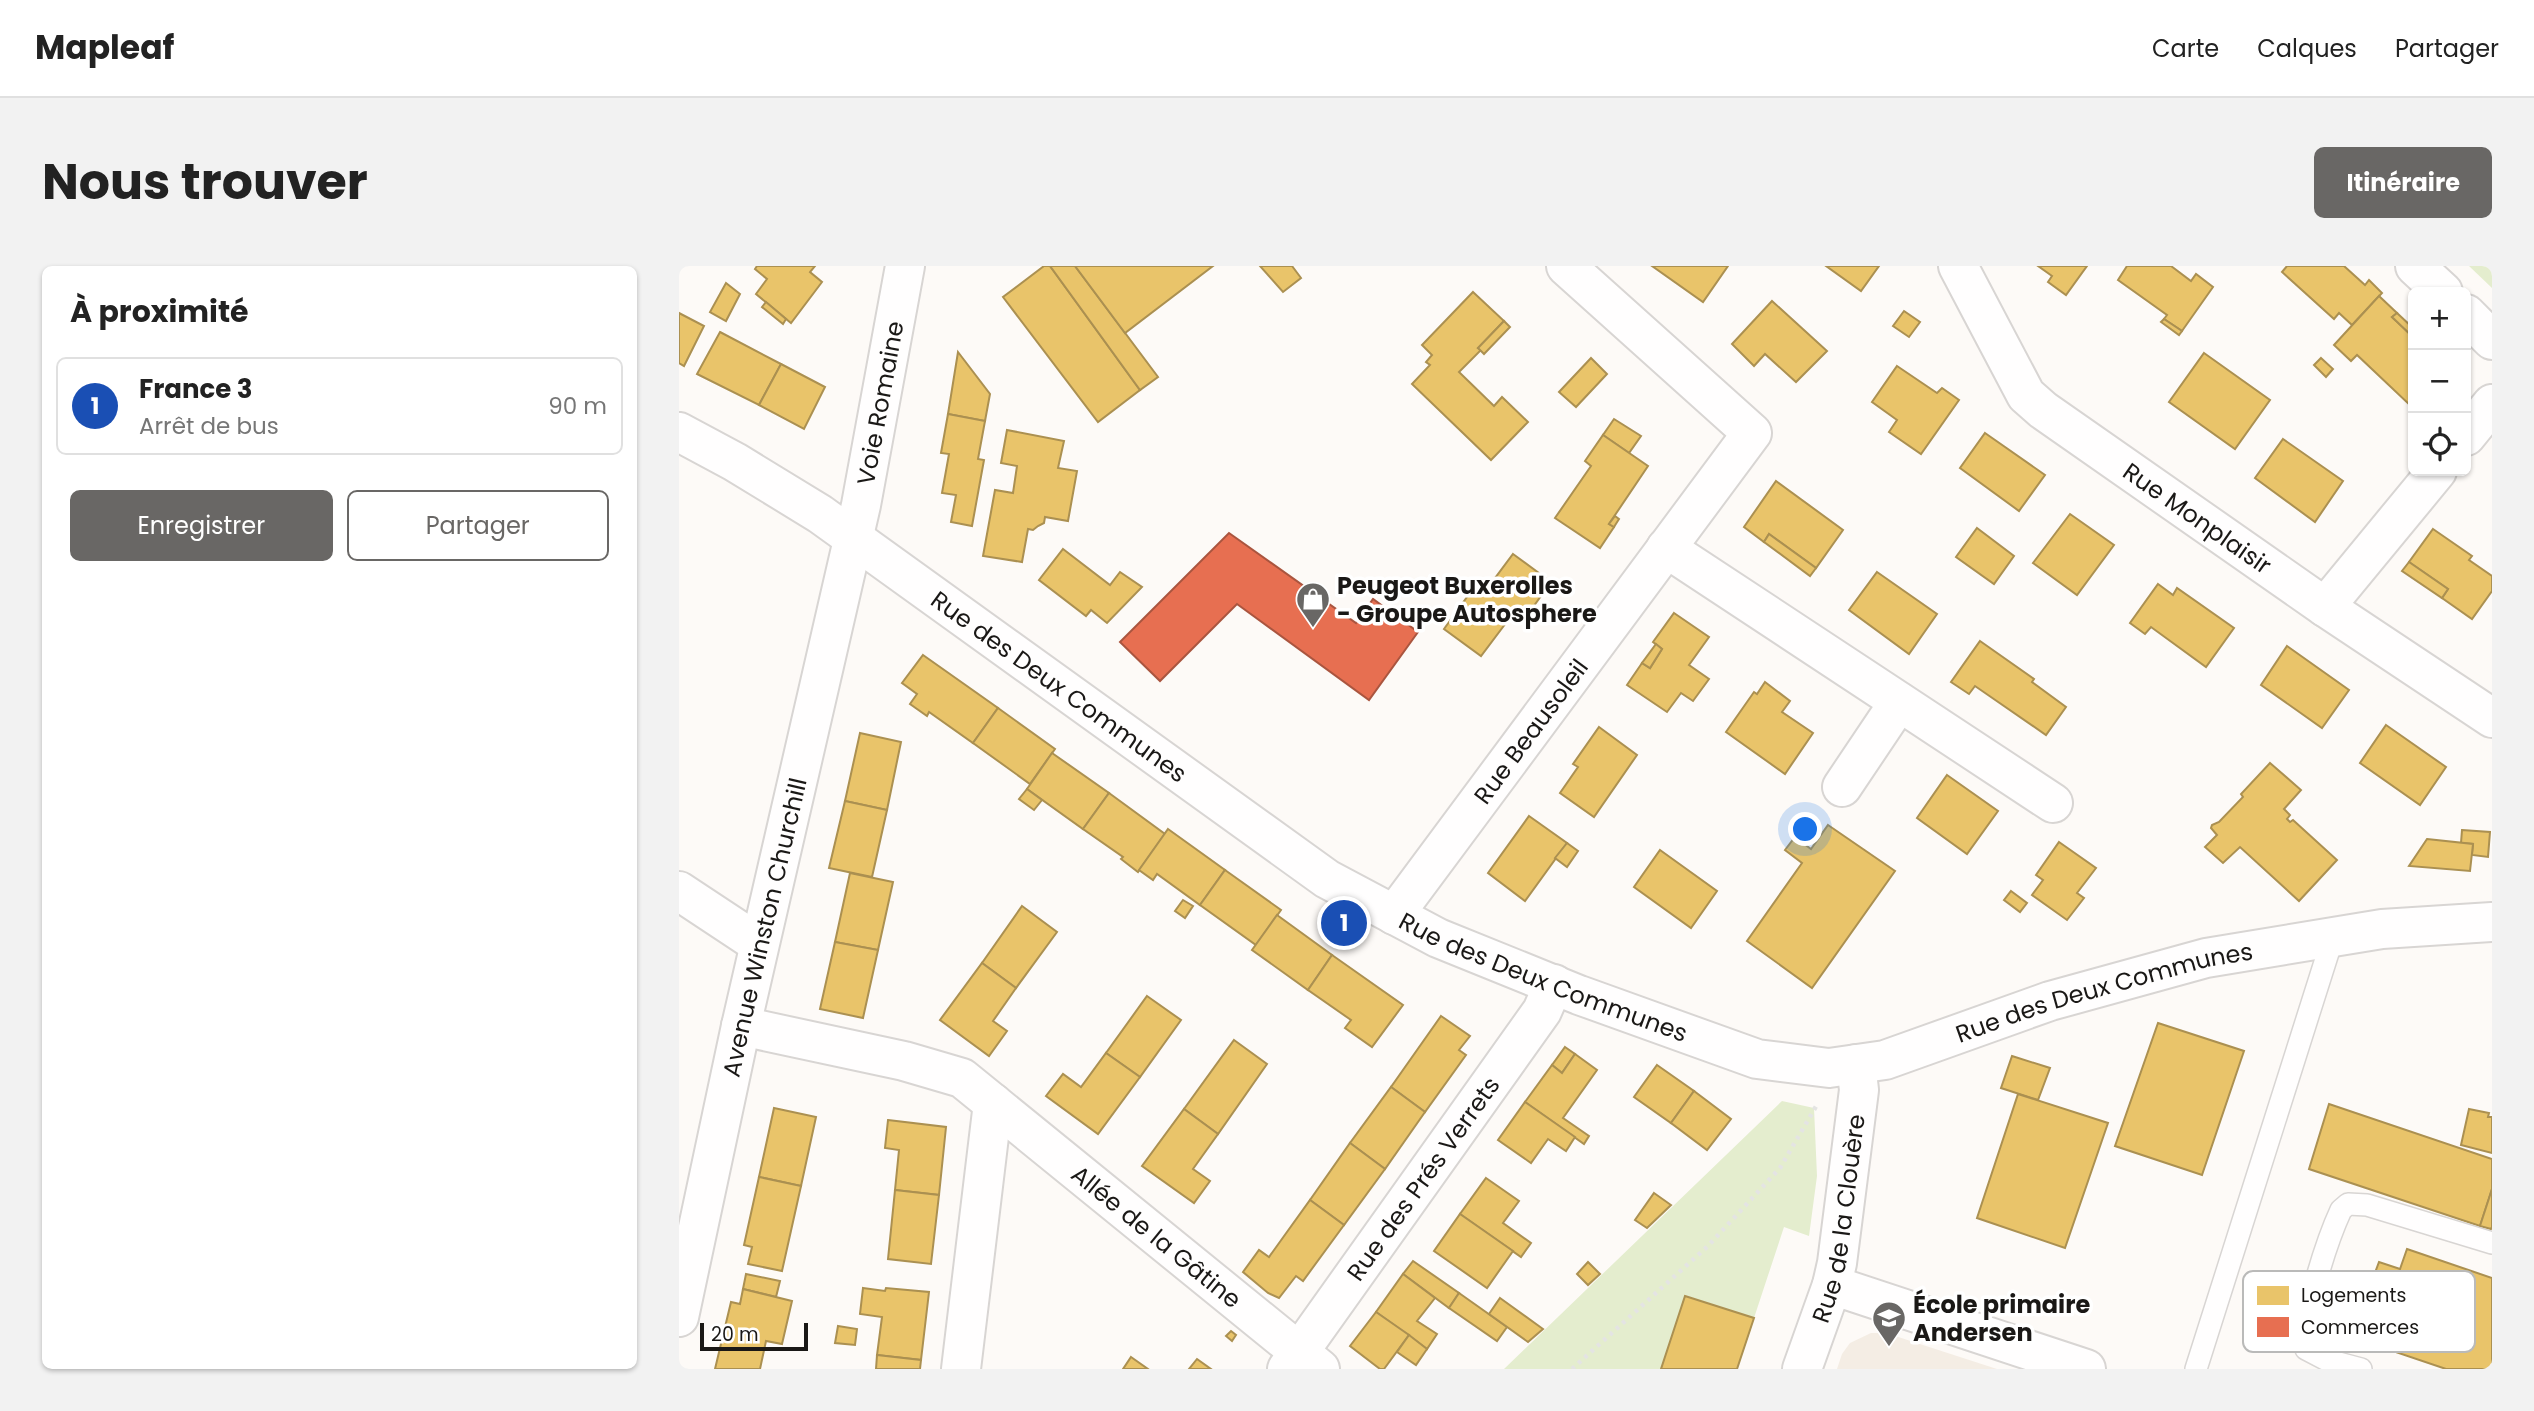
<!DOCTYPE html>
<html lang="fr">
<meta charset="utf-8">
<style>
body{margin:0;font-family:Poppins,sans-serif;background:#f2f2f2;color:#222}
.controls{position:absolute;right:21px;top:21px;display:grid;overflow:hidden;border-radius:10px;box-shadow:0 2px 5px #0004}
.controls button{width:63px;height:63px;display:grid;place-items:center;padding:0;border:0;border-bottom:2px solid #e0e0e0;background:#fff;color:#222;font:35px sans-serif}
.scale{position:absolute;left:21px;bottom:18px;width:108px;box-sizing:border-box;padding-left:7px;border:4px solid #1a1816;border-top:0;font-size:19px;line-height:24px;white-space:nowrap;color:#1a1816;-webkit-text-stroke:5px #fff;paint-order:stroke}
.you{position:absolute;left:1127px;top:564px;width:24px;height:24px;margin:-18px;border:5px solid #fff;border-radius:50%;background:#1a73e8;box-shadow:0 0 0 10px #1a73e833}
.badge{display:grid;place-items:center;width:46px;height:46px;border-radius:50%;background:#696765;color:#fff;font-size:23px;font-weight:700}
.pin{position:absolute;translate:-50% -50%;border:4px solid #fff;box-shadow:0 2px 7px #0006}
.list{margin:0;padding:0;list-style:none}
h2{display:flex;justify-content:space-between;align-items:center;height:91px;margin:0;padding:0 28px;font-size:30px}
h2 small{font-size:23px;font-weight:400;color:#767676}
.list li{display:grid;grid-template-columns:46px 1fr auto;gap:21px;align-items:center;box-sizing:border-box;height:98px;margin:0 14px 14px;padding:0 14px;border:2px solid #e0e0e0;border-radius:10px}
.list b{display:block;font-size:26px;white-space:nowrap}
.list p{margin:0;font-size:23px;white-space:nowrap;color:#767676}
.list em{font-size:23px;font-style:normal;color:#767676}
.actions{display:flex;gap:14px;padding:21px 28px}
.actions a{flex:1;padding:16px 0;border:2px solid #696765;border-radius:10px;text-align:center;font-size:24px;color:#696765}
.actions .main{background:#696765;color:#fff}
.icon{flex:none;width:38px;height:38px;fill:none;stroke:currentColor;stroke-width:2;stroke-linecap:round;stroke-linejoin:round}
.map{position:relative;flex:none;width:1813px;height:1103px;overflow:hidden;border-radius:10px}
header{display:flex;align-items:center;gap:42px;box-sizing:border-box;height:98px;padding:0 35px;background:#fff;border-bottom:2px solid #e0e0e0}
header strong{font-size:33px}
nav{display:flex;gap:38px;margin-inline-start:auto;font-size:24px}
.intro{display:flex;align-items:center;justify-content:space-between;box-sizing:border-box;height:168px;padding:0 42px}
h1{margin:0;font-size:49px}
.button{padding:18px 32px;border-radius:10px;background:#696765;color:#fff;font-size:24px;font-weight:700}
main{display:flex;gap:42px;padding:0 42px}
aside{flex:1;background:#fff;border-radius:10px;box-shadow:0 2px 5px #0004}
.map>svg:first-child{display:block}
</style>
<header>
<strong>Mapleaf</strong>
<nav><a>Carte</a><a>Calques</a><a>Partager</a></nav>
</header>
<div class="intro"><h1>Nous trouver</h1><a class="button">Itinéraire</a></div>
<main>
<aside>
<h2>À proximité<small></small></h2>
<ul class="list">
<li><span class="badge" style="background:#1a4fb4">1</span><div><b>France 3</b><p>Arrêt de bus</p></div><em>90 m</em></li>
</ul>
<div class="actions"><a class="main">Enregistrer</a><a>Partager</a></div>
</aside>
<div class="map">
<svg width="1813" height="1103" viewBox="0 0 1813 1103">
<rect width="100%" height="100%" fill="#fdfaf7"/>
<path fill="#f4ede4" d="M 1192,1067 L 1207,1067 L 1318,1103 L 1158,1103 L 1163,1088 L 1171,1077 Z"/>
<g fill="#e4edce">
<path d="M 1790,0 L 1813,0 L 1813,22 Z"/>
<path d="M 1103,835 L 1135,842 L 1138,910 L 1130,970 L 1105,961 L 1075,1052 L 1007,1030 L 982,1103 L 825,1103 Z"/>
</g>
<g fill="#e9c46a" stroke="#ab9051" stroke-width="2">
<path d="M 78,0 L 136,0 L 131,6 L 143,16 L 112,57 L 77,28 L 88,13 L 76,3 Z"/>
<path d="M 365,0 L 371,0 L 461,124 L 419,156 L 324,31 Z"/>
<path d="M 371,0 L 396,0 L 479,111 L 461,124 Z"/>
<path d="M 396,0 L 534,0 L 446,67 Z"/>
<path d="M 581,0 L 613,0 L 622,12 L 604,26 Z"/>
<path d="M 973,0 L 1049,0 L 1024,36 Z"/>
<path d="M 1147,0 L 1200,0 L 1182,25 Z"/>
<path d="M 1359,0 L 1408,0 L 1387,29 L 1369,16 L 1373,10 Z"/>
<path d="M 1448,0 L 1492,0 L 1512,15 L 1517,8 L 1534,21 L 1503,65 L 1485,53 L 1488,49 L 1439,14 Z"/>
<path d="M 1608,0 L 1665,0 L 1686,19 L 1690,14 L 1703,27 L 1673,59 L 1660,47 L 1655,53 L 1603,6 Z"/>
<path d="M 47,17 L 61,28 L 47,55 L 31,46 Z"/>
<path d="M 794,26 L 825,55 L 799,82 L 802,84 L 780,106 L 815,140 L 823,131 L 849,156 L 812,194 L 733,118 L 751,99 L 747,96 L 753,89 L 743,79 Z"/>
<path d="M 1700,30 L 1718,47 L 1713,51 L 1734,71 L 1734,142 L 1678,89 L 1672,95 L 1655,79 Z"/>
<path d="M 1093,35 L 1148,85 L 1117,116 L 1086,88 L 1075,100 L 1053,78 Z"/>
<path d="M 87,36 L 107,53 L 104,58 L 83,41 Z"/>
<path d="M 1225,45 L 1241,56 L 1230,71 L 1214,60 Z"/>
<path d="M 0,47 L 25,60 L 5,100 L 0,97 Z"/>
<path d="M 1718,47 L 1734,62 L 1734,71 L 1713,51 Z"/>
<path d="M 1485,53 L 1503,65 L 1500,69 L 1482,56 Z"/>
<path d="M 825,55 L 831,61 L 805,88 L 799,82 Z"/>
<path d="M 41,66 L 102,98 L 80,139 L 18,108 Z"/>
<path d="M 279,86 L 311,128 L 306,155 L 269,148 Z"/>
<path d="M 1525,87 L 1591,134 L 1556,183 L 1490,136 Z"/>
<path d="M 912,92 L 928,108 L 897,141 L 880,126 Z"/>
<path d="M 1642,92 L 1654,103 L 1647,111 L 1635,99 Z"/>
<path d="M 102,98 L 146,121 L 125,163 L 80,139 Z"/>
<path d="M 1218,100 L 1258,127 L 1263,122 L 1280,134 L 1242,188 L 1210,166 L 1218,154 L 1193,136 Z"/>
<path d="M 269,148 L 306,155 L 299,193 L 305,194 L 293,260 L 272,256 L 277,229 L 263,227 L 270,188 L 262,187 Z"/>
<path d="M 935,153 L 962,170 L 950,187 L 924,169 Z"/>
<path d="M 328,164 L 385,175 L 379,202 L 398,205 L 389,255 L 366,251 L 365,257 L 359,260 L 354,264 L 349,263 L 343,296 L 304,290 L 316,224 L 334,227 L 338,200 L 322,197 Z"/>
<path d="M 1306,167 L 1366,209 L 1340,245 L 1281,202 Z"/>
<path d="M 924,169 L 969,200 L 930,258 L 935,261 L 921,282 L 876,252 L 912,200 L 906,195 Z"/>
<path d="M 1604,173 L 1664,215 L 1636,256 L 1576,212 Z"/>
<path d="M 1097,215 L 1164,264 L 1137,302 L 1090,268 L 1085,276 L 1065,261 Z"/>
<path d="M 1391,248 L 1435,279 L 1398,329 L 1354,297 Z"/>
<path d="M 936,250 L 940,253 L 935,261 L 930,258 Z"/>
<path d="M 1298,262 L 1335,290 L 1315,318 L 1277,291 Z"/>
<path d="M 1754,263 L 1793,290 L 1790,294 L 1813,310 L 1813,325 L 1793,353 L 1763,332 L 1769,323 L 1730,296 Z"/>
<path d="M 1090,268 L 1137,302 L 1131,310 L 1085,276 Z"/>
<path d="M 384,283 L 431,319 L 441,306 L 463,321 L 428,357 L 412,344 L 407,350 L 360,314 Z"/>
<path d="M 834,288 L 872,316 L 849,348 L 839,341 L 802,390 L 765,363 L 801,313 L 810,320 Z"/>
<path d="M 1730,296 L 1769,323 L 1763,332 L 1723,305 Z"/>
<path d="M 1198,306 L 1258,348 L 1230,388 L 1170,344 Z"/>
<path d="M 1479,318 L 1494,329 L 1498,322 L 1555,362 L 1527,401 L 1472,361 L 1466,368 L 1451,357 Z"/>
<path d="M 995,347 L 1030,371 L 1010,399 L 1030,413 L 1014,435 L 1002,427 L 988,446 L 948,419 L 963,397 L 971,402 L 983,383 L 974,376 Z"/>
<path d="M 1301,375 L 1355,413 L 1353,416 L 1387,441 L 1367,469 L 1296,420 L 1290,428 L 1272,416 Z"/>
<path d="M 977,378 L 983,383 L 971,402 L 963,397 Z"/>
<path d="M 1608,380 L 1670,424 L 1643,462 L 1582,419 Z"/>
<path d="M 244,389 L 319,442 L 294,477 L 250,446 L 248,450 L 231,438 L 238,428 L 223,417 Z"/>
<path d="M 1086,416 L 1111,435 L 1103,446 L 1134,467 L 1106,508 L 1047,466 L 1075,426 L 1078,428 Z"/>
<path d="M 319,442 L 376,483 L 351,518 L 294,477 Z"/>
<path d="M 1707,459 L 1767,501 L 1741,539 L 1681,497 Z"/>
<path d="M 920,461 L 958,489 L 915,551 L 881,527 L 899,501 L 894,498 Z"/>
<path d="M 181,467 L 222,476 L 208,544 L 166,535 Z"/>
<path d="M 373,487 L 430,527 L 404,563 L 348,523 Z"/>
<path d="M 1591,497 L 1622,524 L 1605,543 L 1611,549 L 1608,553 L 1611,556 L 1614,554 L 1658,594 L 1620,635 L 1561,581 L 1544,597 L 1526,581 L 1538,569 L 1532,562 L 1533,559 L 1540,556 L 1564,531 L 1562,528 Z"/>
<path d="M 1268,509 L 1319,545 L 1288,588 L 1238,552 Z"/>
<path d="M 348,523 L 363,534 L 355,544 L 340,533 Z"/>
<path d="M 430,527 L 486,568 L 459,606 L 442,593 L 444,591 L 404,563 Z"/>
<path d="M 166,535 L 208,544 L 193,611 L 150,602 Z"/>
<path d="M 850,550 L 888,577 L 846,635 L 809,607 Z"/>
<path d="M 1149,559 L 1216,605 L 1133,722 L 1068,675 L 1123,597 L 1106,584 L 1116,571 L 1132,583 Z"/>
<path d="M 489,563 L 546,604 L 521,639 L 478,608 L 474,614 L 460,604 Z"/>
<path d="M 1783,564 L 1811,566 L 1809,591 L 1793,589 L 1794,578 L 1782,577 Z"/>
<path d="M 1748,573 L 1794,578 L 1791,605 L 1730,600 Z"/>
<path d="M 1380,576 L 1417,602 L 1398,627 L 1405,632 L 1388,654 L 1353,629 L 1364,614 L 1357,609 Z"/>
<path d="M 888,577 L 899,585 L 888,601 L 876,592 Z"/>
<path d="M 981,584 L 1038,625 L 1012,662 L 955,621 Z"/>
<path d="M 546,604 L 602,644 L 577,679 L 521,639 Z"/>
<path d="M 171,607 L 214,616 L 199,684 L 156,676 Z"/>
<path d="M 1332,625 L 1348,637 L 1341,646 L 1325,634 Z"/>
<path d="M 504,634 L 514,640 L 506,652 L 496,645 Z"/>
<path d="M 343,640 L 378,666 L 337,722 L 303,697 Z"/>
<path d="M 598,649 L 653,689 L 629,724 L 573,684 Z"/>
<path d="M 156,676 L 199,684 L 184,752 L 141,743 Z"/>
<path d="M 653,689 L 724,739 L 693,781 L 666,762 L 672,754 L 629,724 Z"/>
<path d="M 303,697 L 337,722 L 314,755 L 328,765 L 310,790 L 261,754 Z"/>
<path d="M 468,730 L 502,754 L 461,811 L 427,787 Z"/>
<path d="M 762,750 L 791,770 L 780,784 L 787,789 L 746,846 L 712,821 Z"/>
<path d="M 1479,757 L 1565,785 L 1523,909 L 1436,880 Z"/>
<path d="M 555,774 L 588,798 L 539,868 L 505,843 Z"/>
<path d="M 886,781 L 896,788 L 883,807 L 873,799 Z"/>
<path d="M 427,787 L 461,811 L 419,868 L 367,830 L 384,808 L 402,821 Z"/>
<path d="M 896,788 L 918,804 L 884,852 L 910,870 L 905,878 L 846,836 L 873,799 L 883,807 Z"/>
<path d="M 1333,790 L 1371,802 L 1359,834 L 1322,822 Z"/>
<path d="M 978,799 L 1015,825 L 992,857 L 955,831 Z"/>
<path d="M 712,821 L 746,846 L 706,903 L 671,877 Z"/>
<path d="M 1015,825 L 1052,853 L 1028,884 L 992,857 Z"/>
<path d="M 1339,828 L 1429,857 L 1386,982 L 1298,952 Z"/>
<path d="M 846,836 L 896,871 L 887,885 L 869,873 L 852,897 L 819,874 Z"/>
<path d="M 1650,838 L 1813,893 L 1813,923 L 1801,960 L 1630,903 Z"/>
<path d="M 95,842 L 137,851 L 122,920 L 80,911 Z"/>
<path d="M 505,843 L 539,868 L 514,903 L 531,915 L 515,937 L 463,900 Z"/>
<path d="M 1790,843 L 1810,847 L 1809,851 L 1813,851 L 1813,887 L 1782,879 Z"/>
<path d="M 209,854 L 267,861 L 260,929 L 216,924 L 220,884 L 206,882 Z"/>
<path d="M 671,877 L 706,903 L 665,959 L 631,934 Z"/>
<path d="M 80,911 L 122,920 L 103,1005 L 69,998 L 73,981 L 65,979 Z"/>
<path d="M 807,912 L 840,935 L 824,957 L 852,977 L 842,991 L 781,948 Z"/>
<path d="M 1813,923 L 1813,961 L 1812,963 L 1801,960 Z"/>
<path d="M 216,924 L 260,929 L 252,998 L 209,993 Z"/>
<path d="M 975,927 L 992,939 L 968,962 L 956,954 Z"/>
<path d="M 631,934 L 665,959 L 624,1015 L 617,1010 L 600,1032 L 589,1027 L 564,1006 L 580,984 L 590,991 Z"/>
<path d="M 781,948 L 834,985 L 808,1022 L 755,985 Z"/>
<path d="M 1728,983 L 1813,1012 L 1813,1103 L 1767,1103 L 1672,1071 L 1700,996 L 1721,1003 Z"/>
<path d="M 734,995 L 780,1027 L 770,1042 L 724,1008 Z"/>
<path d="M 909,996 L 921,1008 L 909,1019 L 898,1008 Z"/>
<path d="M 67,1008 L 101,1015 L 97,1031 L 64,1023 Z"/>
<path d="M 724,1008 L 756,1032 L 738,1055 L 758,1068 L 748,1083 L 697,1046 Z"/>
<path d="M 184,1022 L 206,1025 L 207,1022 L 250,1026 L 242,1094 L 198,1089 L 203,1051 L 181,1048 Z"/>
<path d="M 64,1023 L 113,1035 L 103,1078 L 87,1075 L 81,1103 L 36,1103 L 52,1036 L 61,1038 Z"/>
<path d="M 780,1027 L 828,1061 L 818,1075 L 770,1042 Z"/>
<path d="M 1006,1030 L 1075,1052 L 1058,1103 L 982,1103 Z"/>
<path d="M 821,1032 L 864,1063 L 849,1076 L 810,1048 Z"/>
<path d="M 697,1046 L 730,1069 L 705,1103 L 701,1103 L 671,1080 Z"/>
<path d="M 159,1060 L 178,1063 L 176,1079 L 156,1077 Z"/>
<path d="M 552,1065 L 557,1069 L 553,1075 L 547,1070 Z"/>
<path d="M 730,1069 L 748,1083 L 737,1099 L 718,1086 Z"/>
<path d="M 198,1089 L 242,1094 L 241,1103 L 197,1103 Z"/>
<path d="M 452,1091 L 469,1103 L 444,1103 Z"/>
<path d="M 518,1093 L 532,1103 L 510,1103 Z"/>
</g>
<path fill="#e76f51" stroke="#aa553f" stroke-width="2" d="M 550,267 L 677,357 L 694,333 L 739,366 L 690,434 L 558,338 L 481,415 L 441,376 Z"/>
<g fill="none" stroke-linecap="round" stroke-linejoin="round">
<g stroke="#d8d5d3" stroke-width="24">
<g id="service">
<path d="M 1517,1103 L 1654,671"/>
<path d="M 1682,1103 L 1648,1094 L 1627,1083 C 1621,1055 1649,972 1662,944 L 1669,938 L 1688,939 L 1813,977"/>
</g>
</g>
<g stroke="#d8d5d3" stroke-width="42">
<g id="minor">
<path id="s1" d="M 1279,0 L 1347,129 L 1364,144 L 1646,341 L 1813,452"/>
<path d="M 1736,0 L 1764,26"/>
<path d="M 1787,48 L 1813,74"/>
<path id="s2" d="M 0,166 L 56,196 L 141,248 L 648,613 L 759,672 L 900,729 L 1078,793 L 1150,802 L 1206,794 L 1371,735 L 1527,692 L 1703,663 L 1813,656"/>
<path d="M 1787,170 L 1813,138"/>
<path d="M 987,282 L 1374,537"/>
<path d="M 1646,341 L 1758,205"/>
<path d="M 1163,521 L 1220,436"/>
<path d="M 0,625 L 80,678"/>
<path id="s3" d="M 715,649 L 1073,167 L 887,0"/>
<path id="s4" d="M 62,760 L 225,795 L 283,812 L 641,1103"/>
<path d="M 1153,1019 L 1407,1103"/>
<path d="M 282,1103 L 314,837"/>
<path id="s5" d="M 608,1103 L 863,745 L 875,718"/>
<path id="s6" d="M 1123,1103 L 1153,1019 L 1158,997 L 1180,824 L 1177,798"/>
</g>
</g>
<g stroke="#d8d5d3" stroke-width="42">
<g id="tertiary">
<path id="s7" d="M 0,1051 L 62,760 L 182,239 L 226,0"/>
</g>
</g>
<path stroke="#e4e4e3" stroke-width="4.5" stroke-dasharray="3.5 5" stroke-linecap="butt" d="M 893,1103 L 1029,980 L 1101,902 L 1139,837"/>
<use href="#service" stroke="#fffefe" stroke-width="21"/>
<use href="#minor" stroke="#fffefe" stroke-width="38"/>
<use href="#tertiary" stroke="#fffefe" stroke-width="38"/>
</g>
<defs>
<g id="shop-pin" transform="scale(1.75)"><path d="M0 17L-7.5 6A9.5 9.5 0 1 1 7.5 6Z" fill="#696765" stroke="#fff"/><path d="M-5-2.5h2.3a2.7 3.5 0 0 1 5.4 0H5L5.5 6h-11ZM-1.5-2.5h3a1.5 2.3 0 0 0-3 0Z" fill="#fff"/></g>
<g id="school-pin" transform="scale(1.75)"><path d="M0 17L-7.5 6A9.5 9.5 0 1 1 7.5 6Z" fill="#696765" stroke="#fff"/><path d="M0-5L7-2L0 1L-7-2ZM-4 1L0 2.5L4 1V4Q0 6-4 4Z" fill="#fff"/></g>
</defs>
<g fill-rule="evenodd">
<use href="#shop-pin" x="634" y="333"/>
<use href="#school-pin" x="1210" y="1052"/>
</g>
<g text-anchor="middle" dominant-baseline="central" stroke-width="7" stroke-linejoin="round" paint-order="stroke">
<g font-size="24" fill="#1a1816" stroke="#fff">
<text stroke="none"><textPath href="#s7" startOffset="936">Voie Romaine</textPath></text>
<text stroke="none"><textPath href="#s1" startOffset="357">Rue Monplaisir</textPath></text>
<text stroke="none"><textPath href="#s2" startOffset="458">Rue des Deux Communes</textPath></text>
<text stroke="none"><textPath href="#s3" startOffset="229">Rue Beausoleil</textPath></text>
<text stroke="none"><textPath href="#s7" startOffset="399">Avenue Winston Churchill</textPath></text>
<text stroke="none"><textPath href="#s2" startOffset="1026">Rue des Deux Communes</textPath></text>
<text stroke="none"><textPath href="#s2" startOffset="1614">Rue des Deux Communes</textPath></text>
<text stroke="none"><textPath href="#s5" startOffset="234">Rue des Prés Verrets</textPath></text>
<text stroke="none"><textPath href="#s6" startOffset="156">Rue de la Clouère</textPath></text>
<text stroke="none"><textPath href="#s4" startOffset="478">Allée de la Gâtine</textPath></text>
</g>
<g font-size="24" font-weight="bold" fill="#1a1816" stroke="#fff" text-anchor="start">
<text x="658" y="319">Peugeot Buxerolles<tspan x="658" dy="28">- Groupe Autosphere</tspan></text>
<text x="1234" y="1038">École primaire<tspan x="1234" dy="28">Andersen</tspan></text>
</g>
</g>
<rect x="1564" y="1005" width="232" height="81" rx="10" fill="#fff" stroke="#babab9" stroke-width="2"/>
<rect x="1578" y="1020" width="32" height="19" fill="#e9c46a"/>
<rect x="1578" y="1051" width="32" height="20" fill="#e76f51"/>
<g font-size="19" fill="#1a1816">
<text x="1622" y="1036">Logements</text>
<text x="1622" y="1068">Commerces</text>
</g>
</svg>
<div class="controls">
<button>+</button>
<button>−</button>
<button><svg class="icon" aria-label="locate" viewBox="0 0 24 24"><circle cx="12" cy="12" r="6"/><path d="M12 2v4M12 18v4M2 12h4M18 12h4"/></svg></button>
</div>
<div class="scale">20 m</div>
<div class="you"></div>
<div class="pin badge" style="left:665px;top:657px;background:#1a4fb4">1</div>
</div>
</main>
